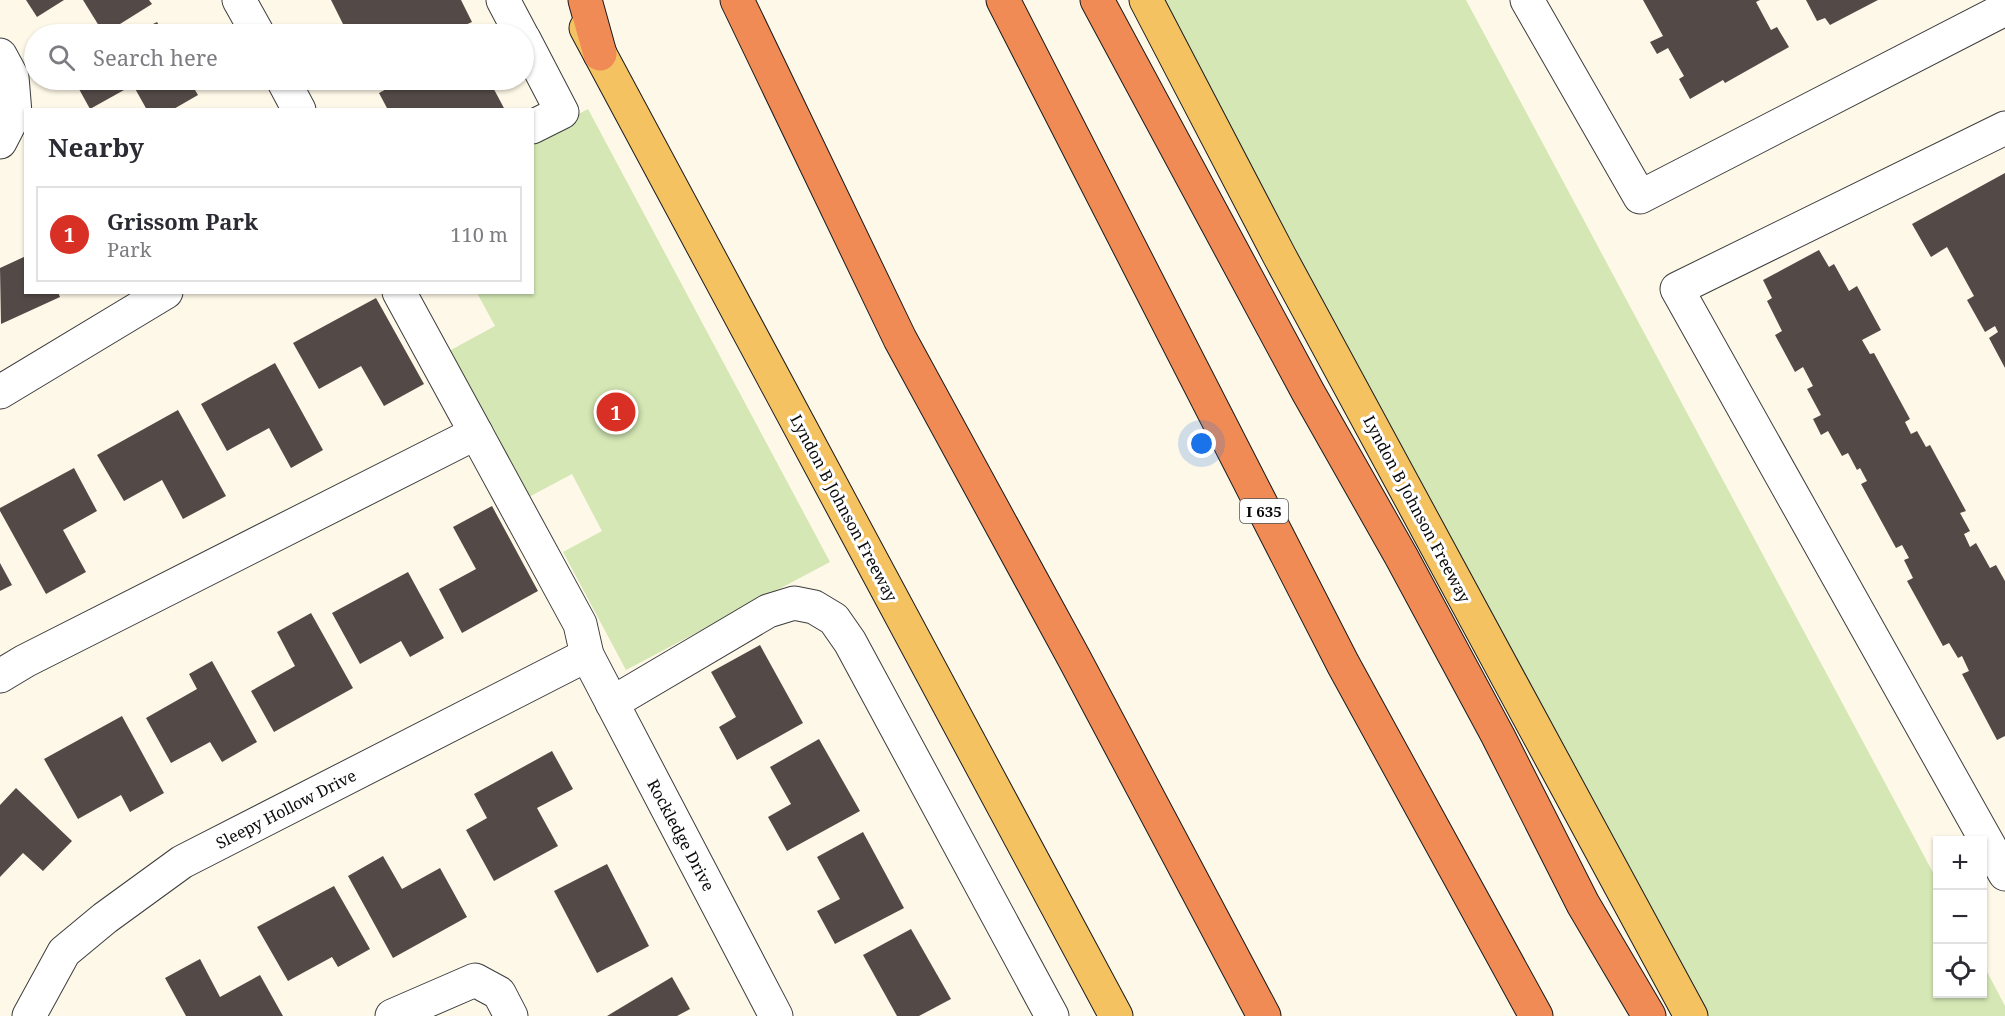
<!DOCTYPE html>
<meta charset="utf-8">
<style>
body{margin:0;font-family:"Noto Serif",serif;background:#f7f7f7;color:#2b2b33}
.controls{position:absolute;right:18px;bottom:18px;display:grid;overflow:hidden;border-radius:0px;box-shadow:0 2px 4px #0004}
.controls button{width:54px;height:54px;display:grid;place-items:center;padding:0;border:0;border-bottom:2px solid #e1e1e2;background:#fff;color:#2b2b33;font:30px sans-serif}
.you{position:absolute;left:1202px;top:444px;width:21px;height:21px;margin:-15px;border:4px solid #fff;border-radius:50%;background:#1a73e8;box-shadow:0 0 0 9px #1a73e833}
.badge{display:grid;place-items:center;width:39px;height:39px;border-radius:50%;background:#d93025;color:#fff;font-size:20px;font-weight:700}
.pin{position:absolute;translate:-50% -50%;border:3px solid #fff;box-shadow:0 2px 6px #0006}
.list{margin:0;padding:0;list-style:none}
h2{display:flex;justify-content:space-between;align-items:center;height:78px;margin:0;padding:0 24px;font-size:26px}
h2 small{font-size:20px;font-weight:400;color:#7c7c81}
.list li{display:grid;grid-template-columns:39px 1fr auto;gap:18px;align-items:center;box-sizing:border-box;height:96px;margin:0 12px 12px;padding:0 12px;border:2px solid #e1e1e2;border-radius:0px}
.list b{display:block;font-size:22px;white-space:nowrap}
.list p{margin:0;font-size:20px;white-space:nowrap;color:#7c7c81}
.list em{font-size:20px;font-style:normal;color:#7c7c81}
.icon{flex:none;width:33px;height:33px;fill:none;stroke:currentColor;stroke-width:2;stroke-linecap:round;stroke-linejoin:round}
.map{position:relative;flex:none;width:2005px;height:1016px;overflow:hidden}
.search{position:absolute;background:#fff;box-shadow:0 2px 4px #0004;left:24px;top:24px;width:510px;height:66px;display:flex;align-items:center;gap:15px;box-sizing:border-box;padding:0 21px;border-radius:33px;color:#7c7c81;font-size:22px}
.panel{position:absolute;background:#fff;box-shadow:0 2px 4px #0004;left:24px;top:108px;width:510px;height:186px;border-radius:0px}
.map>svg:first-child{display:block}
</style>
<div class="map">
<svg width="2005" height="1016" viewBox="0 0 2005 1016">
<rect width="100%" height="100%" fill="#fef8e8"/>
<g fill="#d4e7b4">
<path d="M 1140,0 L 1466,0 L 1937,880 L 1938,994 L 1982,994 L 1983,964 L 2005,1006 L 2005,1016 L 1686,1016 Z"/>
<path d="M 588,109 L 830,562 L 626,670 L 563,552 L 602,531 L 572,474 L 527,498 L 449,351 L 495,326 L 477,293 L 532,292 L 533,138 Z"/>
</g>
<g fill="#534a47">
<path d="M 26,0 L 64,0 L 37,17 Z"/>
<path d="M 83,0 L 149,0 L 152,4 L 104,34 Z"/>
<path d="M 331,0 L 461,0 L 472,22 L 445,34 L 348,34 Z"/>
<path d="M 1643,0 L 1760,0 L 1756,2 L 1771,30 L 1777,27 L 1789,47 L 1725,83 L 1723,80 L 1690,99 L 1679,79 L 1684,76 L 1668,48 L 1657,54 L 1650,42 L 1663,36 Z"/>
<path d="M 1806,0 L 1878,0 L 1830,25 L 1825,18 L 1817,21 Z"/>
<path d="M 157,22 L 164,34 L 133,34 Z"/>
<path d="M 74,80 L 189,80 L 198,95 L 172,110 L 147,110 L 133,85 L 90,109 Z"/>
<path d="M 403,80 L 489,80 L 505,110 L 388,110 L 379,93 Z"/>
<path d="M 2005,173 L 2005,368 L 1989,338 L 1998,332 L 1995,326 L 1985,332 L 1967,300 L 1974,296 L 1947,247 L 1931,257 L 1912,224 Z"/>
<path d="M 1819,250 L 1829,267 L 1834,264 L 1849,291 L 1857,286 L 1881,330 L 1862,340 L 1870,354 L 1874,353 L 1910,419 L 1905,422 L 1911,434 L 1917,431 L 1926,447 L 1930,445 L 1966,511 L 1960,513 L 1970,531 L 1964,534 L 1970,547 L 1976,543 L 1990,568 L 1996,565 L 2005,581 L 2005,736 L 1997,740 L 1962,674 L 1969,671 L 1962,656 L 1958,658 L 1949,643 L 1943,646 L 1907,581 L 1913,578 L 1904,560 L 1909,558 L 1902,545 L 1896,548 L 1861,484 L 1867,481 L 1860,468 L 1857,470 L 1848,453 L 1842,456 L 1828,431 L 1821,435 L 1813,419 L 1821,415 L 1807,389 L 1813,386 L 1803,367 L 1795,372 L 1775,335 L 1782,331 L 1767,301 L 1772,298 L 1763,280 Z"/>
<path d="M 26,256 L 26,292 L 58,292 L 60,297 L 1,324 L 0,268 Z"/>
<path d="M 376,298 L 424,384 L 384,406 L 361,366 L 319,389 L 293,343 Z"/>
<path d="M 275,363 L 323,450 L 291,468 L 269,428 L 227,451 L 201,404 Z"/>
<path d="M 178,410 L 226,496 L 183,519 L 162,480 L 124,501 L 97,455 Z"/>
<path d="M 74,468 L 97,511 L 63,530 L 86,572 L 46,594 L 0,511 L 0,508 Z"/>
<path d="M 492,506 L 538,591 L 462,633 L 439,589 L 476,569 L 453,527 Z"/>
<path d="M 0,563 L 12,585 L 0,591 Z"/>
<path d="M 408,572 L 444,638 L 410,657 L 401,641 L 360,664 L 332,613 Z"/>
<path d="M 311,613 L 353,688 L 274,732 L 251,691 L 295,666 L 277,632 Z"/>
<path d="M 760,645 L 803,723 L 737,760 L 719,727 L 736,717 L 711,672 Z"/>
<path d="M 212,661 L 257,742 L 222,762 L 210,742 L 171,763 L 146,718 L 197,689 L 189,674 Z"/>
<path d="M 122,716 L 164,793 L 130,812 L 121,795 L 78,819 L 44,759 Z"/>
<path d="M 819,739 L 860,811 L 787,851 L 768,817 L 791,804 L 770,767 Z"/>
<path d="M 552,751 L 573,789 L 537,808 L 558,846 L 494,881 L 466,830 L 487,818 L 474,794 Z"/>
<path d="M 16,788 L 72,841 L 43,871 L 23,853 L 0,877 L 0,805 Z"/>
<path d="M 863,832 L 904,908 L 835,944 L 817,911 L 840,899 L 817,857 Z"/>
<path d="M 383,856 L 402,889 L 440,868 L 467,917 L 393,958 L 348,876 Z"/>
<path d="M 607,864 L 649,946 L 597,973 L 554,891 Z"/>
<path d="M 334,886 L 370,949 L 338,967 L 332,957 L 288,981 L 257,927 Z"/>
<path d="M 911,929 L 951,999 L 919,1016 L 897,1016 L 863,955 Z"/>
<path d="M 200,959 L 220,997 L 260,975 L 283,1016 L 186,1016 L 165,978 Z"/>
<path d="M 672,977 L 690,1009 L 677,1016 L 607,1016 Z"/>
</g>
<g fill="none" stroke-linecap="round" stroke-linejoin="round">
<g stroke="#3d3d3d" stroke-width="35">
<g id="minor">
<path d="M 239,0 L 258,34"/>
<path d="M 503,0 L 521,34"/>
<path d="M 1527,0 L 1640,197 L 2005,9"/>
<path d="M 524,39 L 562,112 L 532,127"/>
<path d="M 0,55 L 12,77 L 15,113 L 0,142"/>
<path d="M 283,80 L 299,110"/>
<path d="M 2005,128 L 1677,289 L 2005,874"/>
<path d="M 399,292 L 476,433"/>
<path d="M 0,392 L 166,292"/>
<path d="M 0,676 L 25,661 L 476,433 L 580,624 L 587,655 L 776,1016"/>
<path d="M 612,703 L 768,611 L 794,603 L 814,607 L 834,619 L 850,642 L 1052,1016"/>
<path d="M 29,1016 L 64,952 L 105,918 L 182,862 L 587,655"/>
<path d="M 392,1016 L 475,980 L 499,993 L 511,1016"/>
</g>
</g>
<g stroke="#1b1b1b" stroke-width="35">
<g id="major">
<path d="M 1146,0 L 1280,257 L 1691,1016"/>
<path d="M 586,28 L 1116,1016"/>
</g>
</g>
<g stroke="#1b1b1b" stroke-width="35">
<g id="highway">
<path d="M 585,0 L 600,54"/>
<path d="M 737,0 L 900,339 L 1074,658 L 1264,1016"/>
<path d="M 1003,0 L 1343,664 L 1536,1016"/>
<path d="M 1097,0 L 1308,392 L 1401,556 L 1498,736 L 1583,904 L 1649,1016"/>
</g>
</g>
<use href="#minor" stroke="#fff" stroke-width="33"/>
<use href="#major" stroke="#f5c262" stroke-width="33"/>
<use href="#highway" stroke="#f08b55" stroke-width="33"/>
</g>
<g text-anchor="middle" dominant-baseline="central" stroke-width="6" stroke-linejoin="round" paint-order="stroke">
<rect fill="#fff" stroke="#545454" stroke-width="1.5" x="1240" y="499" width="48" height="24" rx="4.5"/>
<g font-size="15" font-weight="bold" fill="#0a0a0a">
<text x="1264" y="511">I 635</text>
</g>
<g font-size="16" fill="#0a0a0a" stroke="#fff">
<text transform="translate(844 508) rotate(62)">Lyndon B Johnson Freeway</text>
<text transform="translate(1417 509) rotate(62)">Lyndon B Johnson Freeway</text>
<text transform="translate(286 809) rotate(-27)">Sleepy Hollow Drive</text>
<text transform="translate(681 835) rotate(62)">Rockledge Drive</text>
</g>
</g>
</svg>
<div class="controls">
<button>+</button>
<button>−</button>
<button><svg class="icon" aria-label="locate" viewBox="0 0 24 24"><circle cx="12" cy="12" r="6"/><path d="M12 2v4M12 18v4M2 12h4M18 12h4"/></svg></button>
</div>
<div class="you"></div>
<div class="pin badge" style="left:616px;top:412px">1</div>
<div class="search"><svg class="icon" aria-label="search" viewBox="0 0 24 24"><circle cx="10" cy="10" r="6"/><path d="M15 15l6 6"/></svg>Search here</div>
<section class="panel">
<h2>Nearby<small></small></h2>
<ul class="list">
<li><span class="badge">1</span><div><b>Grissom Park</b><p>Park</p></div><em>110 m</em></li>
</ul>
</section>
</div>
